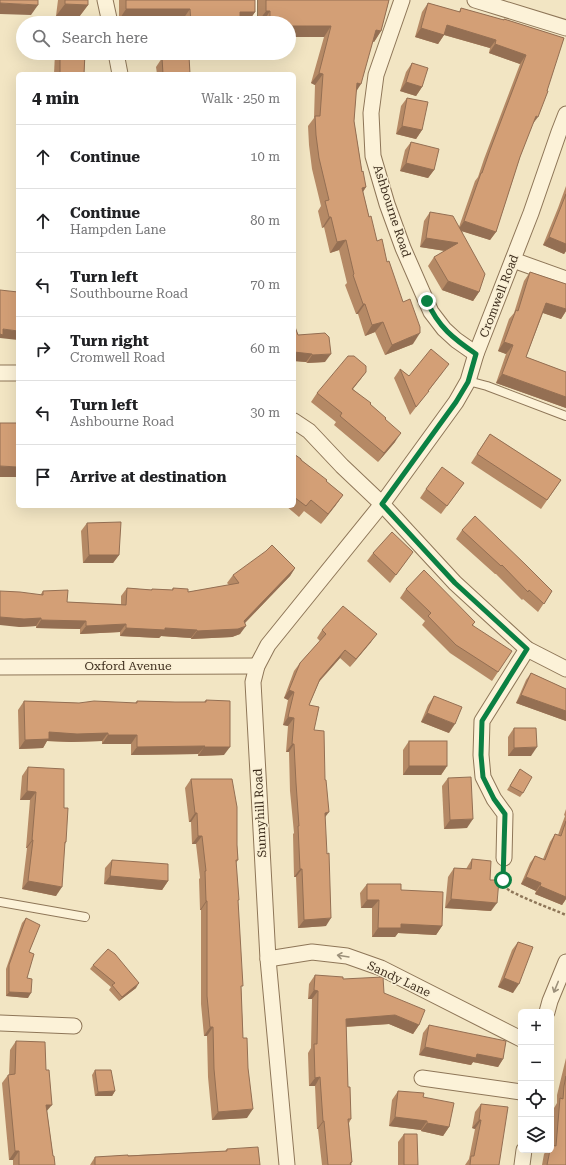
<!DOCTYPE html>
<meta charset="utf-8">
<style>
body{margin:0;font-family:"Roboto Serif",serif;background:#f2f2f2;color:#202124}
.controls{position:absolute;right:12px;bottom:12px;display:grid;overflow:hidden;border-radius:6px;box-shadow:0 4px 16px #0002}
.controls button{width:36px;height:36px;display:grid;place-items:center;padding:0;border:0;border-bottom:1px solid #e0e0e0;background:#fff;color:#202124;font:20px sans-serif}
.stop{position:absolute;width:12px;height:12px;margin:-9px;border:3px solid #0b8043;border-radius:50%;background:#fff}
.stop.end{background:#0b8043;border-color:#fff;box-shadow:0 1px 4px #0008}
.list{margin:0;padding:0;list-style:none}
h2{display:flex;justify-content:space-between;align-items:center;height:52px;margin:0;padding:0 16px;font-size:17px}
h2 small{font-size:13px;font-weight:400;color:#757577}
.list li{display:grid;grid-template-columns:26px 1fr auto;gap:12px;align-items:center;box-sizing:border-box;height:64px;padding:0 16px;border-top:1px solid #e0e0e0}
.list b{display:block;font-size:15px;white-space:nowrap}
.list p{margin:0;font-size:13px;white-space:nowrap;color:#757577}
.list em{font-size:13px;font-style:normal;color:#757577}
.icon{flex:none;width:22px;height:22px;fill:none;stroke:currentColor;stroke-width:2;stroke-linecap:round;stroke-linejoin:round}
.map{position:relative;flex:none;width:566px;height:1165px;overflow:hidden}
.search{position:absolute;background:#fff;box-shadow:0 4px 16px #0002;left:16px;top:16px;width:280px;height:44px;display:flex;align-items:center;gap:10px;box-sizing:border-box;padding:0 14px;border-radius:22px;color:#757577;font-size:15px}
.panel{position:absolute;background:#fff;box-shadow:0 4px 16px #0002;left:16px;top:72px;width:280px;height:436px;border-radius:6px}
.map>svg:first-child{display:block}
</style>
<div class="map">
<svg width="566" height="1165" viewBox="0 0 566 1165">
<rect width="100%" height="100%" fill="#f2e5c3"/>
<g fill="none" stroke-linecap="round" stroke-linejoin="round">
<g stroke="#8e7658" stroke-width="10">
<g id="service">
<path d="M 253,0 L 253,23"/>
<path d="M 468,381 L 487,386 L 566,416"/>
<path d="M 0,902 L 85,917"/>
</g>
</g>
<g stroke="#8e7658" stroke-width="17">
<g id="minor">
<path d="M 105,0 L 110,23"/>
<path d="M 402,0 L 376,75 L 371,113 L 373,156 L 387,204 L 403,248 L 431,312 L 444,329 L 456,340 L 476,354"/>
<path d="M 475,0 L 566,28"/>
<path d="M 116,53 L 120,74"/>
<path d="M 513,260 L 566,279"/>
<path d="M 0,373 L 18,373"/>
<path d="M 294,421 L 309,431 L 342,466 L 382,504 L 455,583 L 527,649 L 566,669"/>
<path d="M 0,667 L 257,666"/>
<path d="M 504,858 L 505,814 L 494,799 L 483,777 L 481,755 L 482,721 L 527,649"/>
<path d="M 268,959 L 312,952 L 347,956 L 381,968 L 521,1039"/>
<path d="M 547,1012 L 550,1001 L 566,962"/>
<path d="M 0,1023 L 74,1026"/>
<path d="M 422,1078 L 521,1092"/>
<path d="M 287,1165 L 268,959 L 253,682 L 257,666 L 268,645 L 382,504 L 456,402 L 468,381 L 476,354 L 531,213 L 559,132 L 566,114"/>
<path d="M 522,1165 L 524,1150"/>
</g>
</g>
<path stroke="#8e7658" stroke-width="2.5" stroke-dasharray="3 2" stroke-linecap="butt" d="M 503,875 C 503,878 503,884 505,887 C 511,894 555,910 566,915"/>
<use href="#service" stroke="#fcf2d8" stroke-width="8"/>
<use href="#minor" stroke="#fcf2d8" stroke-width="15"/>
</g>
<g fill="#b58965">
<path d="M 58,0 L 88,0 L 88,5 L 79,17 L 56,16 Z"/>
<path d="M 119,0 L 255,0 L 255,12 L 248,22 L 240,22 L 240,23 L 183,23 L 183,19 L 119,20 Z"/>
<path d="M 258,0 L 389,0 L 381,31 L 374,42 L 373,41 L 356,92 L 354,121 L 362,172 L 366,187 L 363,192 L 369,217 L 377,241 L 387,262 L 413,344 L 385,355 L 375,332 L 365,336 L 358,314 L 356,314 L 345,285 L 347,283 L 339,250 L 330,253 L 324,227 L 322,228 L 318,211 L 321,206 L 312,169 L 309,145 L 308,126 L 314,118 L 315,85 L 311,83 L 324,37 L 289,37 L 289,23 L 263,23 L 263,22 L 258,22 Z"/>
<path d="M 428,3 L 459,12 L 461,8 L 503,20 L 504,19 L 564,38 L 520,157 L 496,232 L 490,240 L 462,231 L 479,292 L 473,301 L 442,290 L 428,266 L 434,257 L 445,251 L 420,247 L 424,221 L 430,212 L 459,227 L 475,181 L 478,177 L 484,159 L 520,64 L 489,53 L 490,48 L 444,35 L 438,44 L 415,37 L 422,12 Z"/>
<path d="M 55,53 L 85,53 L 84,74 L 54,74 Z"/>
<path d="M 162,58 L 190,74 L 157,74 L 156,67 Z"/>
<path d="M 412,63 L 422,87 L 416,96 L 400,91 L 406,72 Z"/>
<path d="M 407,98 L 422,130 L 416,139 L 396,134 L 401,106 Z"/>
<path d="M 411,142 L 434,170 L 428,178 L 400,171 L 405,150 Z"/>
<path d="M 566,186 L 566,251 L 564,254 L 543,245 L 558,208 Z"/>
<path d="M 530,272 L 566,284 L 566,311 L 561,319 L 543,313 L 526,357 L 566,372 L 566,408 L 496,383 L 506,354 L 498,351 L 509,319 L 514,313 L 524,281 Z"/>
<path d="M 294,324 L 298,335 L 325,362 L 307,363 L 306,362 L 294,361 Z"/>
<path d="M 400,369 L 409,376 L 443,372 L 410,415 L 394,378 Z"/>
<path d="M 366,372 L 353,389 L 370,404 L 385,419 L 395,442 L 378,462 L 334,425 L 336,422 L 311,402 L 317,393 Z"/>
<path d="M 490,434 L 561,480 L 541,509 L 471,463 Z"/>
<path d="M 294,454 L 326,481 L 343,495 L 321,524 L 304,511 L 299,517 L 286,506 L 294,506 Z"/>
<path d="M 464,483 L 441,514 L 420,498 L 426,489 Z"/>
<path d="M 87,523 L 119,555 L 113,563 L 83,563 L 81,531 Z"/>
<path d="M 462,530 L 552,591 L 538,612 L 523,599 L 522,600 L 496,574 L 495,574 L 456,539 Z"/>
<path d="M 373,553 L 407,560 L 390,583 L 367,561 Z"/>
<path d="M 295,568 L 290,576 L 245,623 L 240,634 L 232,637 L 191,639 L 191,638 L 161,636 L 159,638 L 120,636 L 120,632 L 80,634 L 80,629 L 36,628 L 36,626 L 19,627 L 43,591 L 67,602 L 121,604 L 121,596 L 127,588 L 151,590 L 152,589 L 172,590 L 173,588 L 188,592 L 229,585 L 227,583 L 233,575 Z"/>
<path d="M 406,589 L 475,622 L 473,625 L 498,672 L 492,681 L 450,653 L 422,625 L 425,621 L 400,598 Z"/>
<path d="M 322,630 L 371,642 L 350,667 L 340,658 L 319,682 L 309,705 L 314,730 L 325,818 L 326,926 L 298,928 L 296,877 L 294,877 L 293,834 L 294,833 L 290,791 L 289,752 L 286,752 L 288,726 L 283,725 L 288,700 L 284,698 L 294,671 L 300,663 L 320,641 L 317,638 Z"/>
<path d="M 531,673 L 566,689 L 566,721 L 516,703 L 526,680 Z"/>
<path d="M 434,696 L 449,733 L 421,722 L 428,705 Z"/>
<path d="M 206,700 L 224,755 L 198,756 L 198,754 L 131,755 L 131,744 L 102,744 L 102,741 L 71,742 L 47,741 L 43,748 L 19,749 L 18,710 L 24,701 L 79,703 L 135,703 L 137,701 L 175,702 L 204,702 Z"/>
<path d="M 514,728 L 531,756 L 508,756 L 508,737 Z"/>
<path d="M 409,741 L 447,766 L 441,775 L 403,775 L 403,750 Z"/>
<path d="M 28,767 L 64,808 L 66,842 L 65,844 L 56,896 L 22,889 L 27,848 L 26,848 L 30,800 L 20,800 L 22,776 Z"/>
<path d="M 520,769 L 523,793 L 520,797 L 507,790 Z"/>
<path d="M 448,778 L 467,828 L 444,829 L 442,786 Z"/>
<path d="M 191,779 L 237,845 L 238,860 L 236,863 L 238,901 L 243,1038 L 247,1118 L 212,1120 L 208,1077 L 207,1036 L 204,1036 L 201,1004 L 201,910 L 200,910 L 199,879 L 200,878 L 196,844 L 192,844 L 191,822 L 189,822 L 185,788 Z"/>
<path d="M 566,809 L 566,899 L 562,905 L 535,894 L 536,891 L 521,884 L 530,863 L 535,856 L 543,859 L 550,842 L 555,834 L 558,835 L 565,816 L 564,815 Z"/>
<path d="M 472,859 L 490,880 L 491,911 L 445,908 L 448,877 L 454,868 L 466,869 Z"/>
<path d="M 112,860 L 168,881 L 162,890 L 104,884 L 105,868 Z"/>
<path d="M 367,884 L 401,890 L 442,926 L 436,935 L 398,933 L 395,937 L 372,937 L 372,908 L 361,908 L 360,893 Z"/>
<path d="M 26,918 L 29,952 L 27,978 L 28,998 L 6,996 L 6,969 L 22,923 Z"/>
<path d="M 518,942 L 513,993 L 498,987 L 512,950 Z"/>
<path d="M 93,965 L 136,988 L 119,1001 L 109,990 L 111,987 L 90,969 Z"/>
<path d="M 315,975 L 343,979 L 384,993 L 419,1025 L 413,1034 L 389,1024 L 346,1027 L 348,1087 L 351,1119 L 349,1123 L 352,1162 L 351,1165 L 322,1165 L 318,1129 L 317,1129 L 315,1086 L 309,1086 L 308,1053 L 311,1048 L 312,999 L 308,999 L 309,984 Z"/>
<path d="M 429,1025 L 503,1059 L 498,1067 L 473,1062 L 471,1065 L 419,1055 L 423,1033 Z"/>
<path d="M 16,1041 L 47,1111 L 53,1156 L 55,1165 L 13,1165 L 13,1160 L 9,1160 L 2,1083 L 8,1075 L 9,1075 L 10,1050 Z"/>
<path d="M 566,1058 L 566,1165 L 542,1165 L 544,1154 L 547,1150 L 551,1150 L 551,1141 L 554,1108 L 557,1103 L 557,1095 Z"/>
<path d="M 95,1070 L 115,1091 L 112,1096 L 95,1096 L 92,1075 Z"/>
<path d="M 398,1091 L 423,1097 L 449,1127 L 443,1136 L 421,1131 L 421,1130 L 389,1126 L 392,1100 Z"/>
<path d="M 481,1104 L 499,1165 L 465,1165 L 469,1159 L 475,1129 L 472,1128 L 475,1112 Z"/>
<path d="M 404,1134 L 418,1165 L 398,1165 L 398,1142 Z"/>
<path d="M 227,1149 L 260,1165 L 90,1165 L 95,1157 L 225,1151 Z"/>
</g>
<g fill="#946f53">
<path d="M 0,3 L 38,5 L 31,15 L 0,14 Z"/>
<path d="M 65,4 L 88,5 L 79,17 L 56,16 Z"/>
<path d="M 126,9 L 190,9 L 183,19 L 119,20 Z"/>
<path d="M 266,11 L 270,11 L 263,22 L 258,22 Z"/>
<path d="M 240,12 L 255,12 L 248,22 L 232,23 Z"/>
<path d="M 447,25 L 496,40 L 490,48 L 441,34 Z"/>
<path d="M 289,26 L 331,26 L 324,37 L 289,37 Z"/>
<path d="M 421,28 L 444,35 L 438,44 L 415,37 Z"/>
<path d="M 376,30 L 381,31 L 374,42 L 369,40 Z"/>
<path d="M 495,44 L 526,55 L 520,64 L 489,53 Z"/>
<path d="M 187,53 L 215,53 L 186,55 Z"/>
<path d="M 319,73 L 323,74 L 315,85 L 311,83 Z"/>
<path d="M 406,82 L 422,87 L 416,96 L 400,91 Z"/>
<path d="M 357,83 L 361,84 L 354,95 Z"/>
<path d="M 536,116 L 538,117 L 532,125 Z"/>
<path d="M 402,126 L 422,130 L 416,139 L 396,134 Z"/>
<path d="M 406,163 L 434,170 L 428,178 L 400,171 Z"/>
<path d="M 366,187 L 359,197 L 362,188 Z"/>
<path d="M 329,217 L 331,217 L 324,227 L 322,228 Z"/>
<path d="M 464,221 L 496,232 L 490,240 L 458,230 Z"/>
<path d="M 549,237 L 566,244 L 566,251 L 564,254 L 543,245 Z"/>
<path d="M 426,238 L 458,243 L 452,252 L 420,247 Z"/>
<path d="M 346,240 L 339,250 L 330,253 L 337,242 Z"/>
<path d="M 448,281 L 479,292 L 473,301 L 442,290 Z"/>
<path d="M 546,303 L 566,309 L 566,311 L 561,319 L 540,312 Z"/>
<path d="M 363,304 L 365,304 L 358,314 L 356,314 Z"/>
<path d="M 383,322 L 375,332 L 365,336 L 372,325 Z"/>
<path d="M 3,329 L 18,331 L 18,340 L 0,338 L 0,334 Z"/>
<path d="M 420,333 L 413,344 L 385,355 L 392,345 Z"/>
<path d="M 504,342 L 513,345 L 506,354 L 498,351 Z"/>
<path d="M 294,352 L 312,354 L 306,362 L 294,361 Z"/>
<path d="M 331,354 L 325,362 L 307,363 L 312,355 Z"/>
<path d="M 366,372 L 360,380 L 346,397 L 352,389 Z"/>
<path d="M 502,374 L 566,397 L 566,408 L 496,383 Z"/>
<path d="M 401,433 L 395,442 L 378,462 L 384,453 Z"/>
<path d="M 0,466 L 18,467 L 18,477 L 0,477 Z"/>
<path d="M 343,495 L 336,505 L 321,524 L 328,514 Z"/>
<path d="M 89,555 L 119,555 L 113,563 L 83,563 Z"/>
<path d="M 295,568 L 290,576 L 239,629 L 246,626 L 240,634 L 232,637 L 191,639 L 197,631 L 244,621 Z"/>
<path d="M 0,617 L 41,618 L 36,626 L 19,627 L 0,625 Z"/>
<path d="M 41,620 L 86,621 L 80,629 L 36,628 Z"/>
<path d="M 126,624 L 120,632 L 80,634 L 86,626 Z"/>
<path d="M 126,628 L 165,628 L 197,630 L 191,638 L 161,636 L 159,638 L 120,636 Z"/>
<path d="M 377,634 L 371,642 L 350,667 L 356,659 Z"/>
<path d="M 345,650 L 340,658 L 314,687 L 320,679 Z"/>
<path d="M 289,690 L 294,692 L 288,700 L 284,698 Z"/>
<path d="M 521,695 L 566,711 L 566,721 L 516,703 Z"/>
<path d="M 427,713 L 455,724 L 449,733 L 421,722 Z"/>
<path d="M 288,717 L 294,718 L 288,726 L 283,725 Z"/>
<path d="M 49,732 L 108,733 L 102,741 L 71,742 L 47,741 L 43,748 L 19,749 L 25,740 Z"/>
<path d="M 108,735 L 137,735 L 131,744 L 102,744 Z"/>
<path d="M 292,744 L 294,744 L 289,752 L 286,752 Z"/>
<path d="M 205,746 L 198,754 L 131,755 L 137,747 Z"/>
<path d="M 204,747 L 230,747 L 224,755 L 198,756 Z"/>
<path d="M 537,747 L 531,756 L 508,756 L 514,748 Z"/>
<path d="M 409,766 L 447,766 L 441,775 L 403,775 Z"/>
<path d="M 27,791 L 36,792 L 30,800 L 20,800 Z"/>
<path d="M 329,812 L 323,820 L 325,813 Z"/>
<path d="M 195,813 L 197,813 L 191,822 L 189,822 Z"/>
<path d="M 473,819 L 467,828 L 444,829 L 450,820 Z"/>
<path d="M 198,836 L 202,836 L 196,844 L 192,844 Z"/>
<path d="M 32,840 L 33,840 L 27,848 L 26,848 Z"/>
<path d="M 300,869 L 302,869 L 296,877 L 294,877 Z"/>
<path d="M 110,876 L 168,881 L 162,890 L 104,884 Z"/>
<path d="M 526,877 L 541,883 L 536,891 L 521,884 Z"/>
<path d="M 28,881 L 62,887 L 56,896 L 22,889 Z"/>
<path d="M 540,886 L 566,897 L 566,899 L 562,905 L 535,894 Z"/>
<path d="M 451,899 L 497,903 L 491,911 L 445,908 Z"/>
<path d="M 367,900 L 379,900 L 372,908 L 361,908 Z"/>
<path d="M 206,901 L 207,901 L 201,910 L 200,910 Z"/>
<path d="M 331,918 L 326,926 L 298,928 L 304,920 Z"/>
<path d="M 401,924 L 442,926 L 436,935 L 398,933 L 395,937 L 372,937 L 378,928 Z"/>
<path d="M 504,978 L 519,984 L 513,993 L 498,987 Z"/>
<path d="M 139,983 L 136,988 L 119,1001 L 122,997 Z"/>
<path d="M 314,990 L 318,991 L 312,999 L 308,999 Z"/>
<path d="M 9,992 L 31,993 L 28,998 L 6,996 Z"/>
<path d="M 395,1015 L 419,1025 L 413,1034 L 389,1024 L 340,1027 L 346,1019 Z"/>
<path d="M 210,1027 L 213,1027 L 207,1036 L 204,1036 Z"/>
<path d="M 425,1047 L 477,1054 L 503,1059 L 498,1067 L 473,1062 L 471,1065 L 419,1055 Z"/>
<path d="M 320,1077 L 315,1086 L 309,1086 L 315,1078 Z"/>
<path d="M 115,1091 L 112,1096 L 95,1096 L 98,1092 Z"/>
<path d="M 46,1105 L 52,1105 L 45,1113 Z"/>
<path d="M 253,1109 L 247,1118 L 212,1120 L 218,1112 Z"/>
<path d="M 395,1117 L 427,1121 L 421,1130 L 389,1126 Z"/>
<path d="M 479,1120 L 481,1120 L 475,1129 L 472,1128 Z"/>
<path d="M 323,1121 L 324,1121 L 318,1129 L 317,1129 Z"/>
<path d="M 427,1123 L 449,1127 L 443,1136 L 421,1131 Z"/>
<path d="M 15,1151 L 19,1151 L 13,1160 L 9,1160 Z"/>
</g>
<g fill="#d39f76" stroke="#946f53">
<path d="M 0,0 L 38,0 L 38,5 L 0,3 Z"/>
<path d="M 65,0 L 88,0 L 88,5 L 65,4 Z"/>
<path d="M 126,0 L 255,0 L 255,12 L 240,12 L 240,23 L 191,23 L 190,9 L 126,9 Z"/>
<path d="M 266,0 L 389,0 L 381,31 L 376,30 L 361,84 L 357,83 L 354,121 L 362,172 L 363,171 L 366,187 L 362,188 L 369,217 L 371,216 L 377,241 L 382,239 L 387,262 L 389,261 L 403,302 L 410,299 L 420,327 L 420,333 L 392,345 L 383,322 L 372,325 L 365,304 L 363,304 L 353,275 L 354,274 L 346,240 L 337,242 L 331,217 L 329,217 L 325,201 L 329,200 L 319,158 L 316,135 L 315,116 L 320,116 L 323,74 L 319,73 L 331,26 L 289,26 L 289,23 L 270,23 L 270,11 L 266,11 Z"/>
<path d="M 428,3 L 460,12 L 461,8 L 504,20 L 504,19 L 564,38 L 547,91 L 548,91 L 538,117 L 536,116 L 520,157 L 496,232 L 464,221 L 481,173 L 482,173 L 490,150 L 526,55 L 495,44 L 496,40 L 447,25 L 444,35 L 421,28 Z"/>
<path d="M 60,53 L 85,53 L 84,74 L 60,74 Z"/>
<path d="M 189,56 L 190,74 L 163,74 L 162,58 Z"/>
<path d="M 412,63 L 428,68 L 422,87 L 406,82 Z"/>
<path d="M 407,98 L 428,102 L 422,130 L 402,126 Z"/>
<path d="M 411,142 L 439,149 L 434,170 L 406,163 Z"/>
<path d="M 566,194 L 566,244 L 549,237 Z"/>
<path d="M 430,212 L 453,216 L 485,274 L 479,292 L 448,281 L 434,257 L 458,243 L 426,238 Z"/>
<path d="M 530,272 L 566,284 L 566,309 L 546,303 L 526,357 L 566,372 L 566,397 L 502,374 L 513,345 L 504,342 L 516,310 L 518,311 Z"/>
<path d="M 0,290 L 18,292 L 18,331 L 3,329 L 3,335 L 0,334 Z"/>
<path d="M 294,324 L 298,335 L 325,333 L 329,337 L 331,354 L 312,355 L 312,354 L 294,352 Z"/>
<path d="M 431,349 L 449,364 L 428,391 L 429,391 L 416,407 L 400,369 L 409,376 Z"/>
<path d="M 348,356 L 354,356 L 366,366 L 366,372 L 352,389 L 371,403 L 370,404 L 386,418 L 385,419 L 401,433 L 384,453 L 340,416 L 342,413 L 317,393 Z"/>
<path d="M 0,423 L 18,423 L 18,467 L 0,466 Z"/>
<path d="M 490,434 L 561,480 L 547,500 L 477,454 Z"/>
<path d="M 294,454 L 301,459 L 301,460 L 327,480 L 326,481 L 343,495 L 328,514 L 311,500 L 306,506 L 294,497 Z"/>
<path d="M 442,467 L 464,483 L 447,506 L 426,489 Z"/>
<path d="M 475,516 L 525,564 L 552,591 L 544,604 L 529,590 L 528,592 L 502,565 L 501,566 L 462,530 Z"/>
<path d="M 121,522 L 119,555 L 89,555 L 87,523 Z"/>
<path d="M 392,532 L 413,552 L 396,575 L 373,553 Z"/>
<path d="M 272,545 L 295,568 L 244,621 L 246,626 L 238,629 L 197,631 L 197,630 L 165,628 L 165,630 L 126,628 L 126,624 L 86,626 L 86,621 L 41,620 L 41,618 L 24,619 L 0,617 L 0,591 L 20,592 L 43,595 L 43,591 L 68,590 L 67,602 L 126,605 L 127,588 L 152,590 L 152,589 L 173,590 L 173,588 L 188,589 L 188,592 L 239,583 L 233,575 L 266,551 Z"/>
<path d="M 424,570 L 475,622 L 472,625 L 512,651 L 498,672 L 456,645 L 428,616 L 431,613 L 406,589 Z"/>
<path d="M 343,606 L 377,634 L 356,659 L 345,650 L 320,679 L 309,705 L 319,707 L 314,730 L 324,731 L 325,780 L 326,780 L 329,812 L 325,813 L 327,854 L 329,853 L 331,918 L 304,920 L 302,869 L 300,869 L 298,826 L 299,826 L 296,783 L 294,744 L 292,744 L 294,718 L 288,717 L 294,692 L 289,690 L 300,663 L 326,634 L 322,630 Z"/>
<path d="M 531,673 L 566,689 L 566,711 L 521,695 Z"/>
<path d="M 434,696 L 462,707 L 455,724 L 427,713 Z"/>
<path d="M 206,700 L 230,701 L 230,747 L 204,747 L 205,746 L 137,747 L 137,735 L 108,735 L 108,733 L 77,734 L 49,732 L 49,739 L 25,740 L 24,701 L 79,703 L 94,701 L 137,703 L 137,701 L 175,702 L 206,702 Z"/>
<path d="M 514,728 L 536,728 L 537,747 L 514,748 Z"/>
<rect x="409" y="741" width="38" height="25"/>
<path d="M 28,767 L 64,769 L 64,808 L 68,808 L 66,842 L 65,842 L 62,887 L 28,881 L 33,840 L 32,840 L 36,792 L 27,791 Z"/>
<path d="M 520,769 L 532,777 L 523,793 L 510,786 Z"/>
<path d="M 471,777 L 473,819 L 450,820 L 448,778 Z"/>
<path d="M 191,779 L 232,779 L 237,807 L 237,845 L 238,860 L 236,860 L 239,900 L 238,900 L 243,986 L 241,986 L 243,1038 L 247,1038 L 248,1068 L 253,1109 L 218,1112 L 214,1069 L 213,1027 L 210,1027 L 207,996 L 207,901 L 206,901 L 205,871 L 206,871 L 202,836 L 198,836 L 197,813 L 195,813 Z"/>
<path d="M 566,821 L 566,897 L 540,886 L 541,883 L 526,877 L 535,856 L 545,860 L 555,834 L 561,836 Z"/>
<path d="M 472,859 L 491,861 L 490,880 L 499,880 L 497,903 L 451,899 L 454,868 L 471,869 Z"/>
<path d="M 112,860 L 168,864 L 168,881 L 110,876 Z"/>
<path d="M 367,884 L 401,884 L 401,890 L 443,892 L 442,926 L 401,924 L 401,928 L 378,928 L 379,900 L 367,900 Z"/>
<path d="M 26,918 L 40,925 L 29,952 L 34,954 L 27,978 L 32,979 L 31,993 L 9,992 L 9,965 Z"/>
<path d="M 518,942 L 533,947 L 519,984 L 504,978 Z"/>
<path d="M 108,949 L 115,954 L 139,983 L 122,997 L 112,985 L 115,983 L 93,965 Z"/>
<path d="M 315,975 L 343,977 L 343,979 L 383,977 L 384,993 L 425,1010 L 419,1025 L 395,1015 L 346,1019 L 348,1087 L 350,1087 L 351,1119 L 348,1119 L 352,1162 L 350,1163 L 351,1165 L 328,1165 L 324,1121 L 323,1121 L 320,1077 L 315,1078 L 314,1044 L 317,1044 L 318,991 L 314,990 Z"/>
<path d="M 429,1025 L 506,1041 L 503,1059 L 477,1054 L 476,1058 L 425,1047 Z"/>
<path d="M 16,1041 L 45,1042 L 46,1070 L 49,1070 L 52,1105 L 46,1105 L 53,1156 L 54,1156 L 55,1165 L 19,1165 L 19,1151 L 15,1151 L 8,1075 L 15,1074 Z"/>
<path d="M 95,1070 L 111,1070 L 115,1091 L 98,1092 Z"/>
<path d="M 566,1076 L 566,1165 L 547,1165 L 550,1150 L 551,1150 L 551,1145 L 556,1146 L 560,1098 L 563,1099 L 564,1086 Z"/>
<path d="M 398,1091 L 424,1093 L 423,1097 L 454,1103 L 449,1127 L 427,1123 L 427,1121 L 395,1117 Z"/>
<path d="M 481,1104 L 508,1107 L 499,1165 L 470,1165 L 471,1156 L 474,1156 L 481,1120 L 479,1120 Z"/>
<path d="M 404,1134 L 417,1134 L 418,1165 L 404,1165 Z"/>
<path d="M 258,1147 L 260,1165 L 95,1165 L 95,1157 L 128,1155 L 128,1156 L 227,1151 L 227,1149 Z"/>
</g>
<defs><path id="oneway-shaft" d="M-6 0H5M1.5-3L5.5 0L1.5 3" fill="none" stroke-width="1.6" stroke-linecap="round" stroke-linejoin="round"/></defs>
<g stroke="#9c907a">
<use href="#oneway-shaft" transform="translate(343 956) rotate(-171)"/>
<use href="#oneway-shaft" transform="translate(556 987) rotate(112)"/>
</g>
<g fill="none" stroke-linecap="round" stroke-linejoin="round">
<path stroke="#0b8043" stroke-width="5" d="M 427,301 C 438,327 454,339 476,354 L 468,382 L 456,402 L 382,504 L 455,583 L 527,649 L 482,721 L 481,755 L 483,777 L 494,799 L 505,814 L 503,880"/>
</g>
<g text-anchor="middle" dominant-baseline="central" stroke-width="3" stroke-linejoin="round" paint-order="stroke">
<g font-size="12" fill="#3d2d1d" stroke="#f9efd4">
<text transform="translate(392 211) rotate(72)">Ashbourne Road</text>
<text transform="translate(499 296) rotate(-69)">Cromwell Road</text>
<text x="128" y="666">Oxford Avenue</text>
<text transform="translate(260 813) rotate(-93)">Sunnyhill Road</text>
<text transform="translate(399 979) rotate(25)">Sandy Lane</text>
</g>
</g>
</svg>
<div class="controls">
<button>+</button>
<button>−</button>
<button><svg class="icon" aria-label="locate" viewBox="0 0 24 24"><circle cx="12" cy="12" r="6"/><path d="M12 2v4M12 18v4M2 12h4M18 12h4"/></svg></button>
<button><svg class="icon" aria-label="layers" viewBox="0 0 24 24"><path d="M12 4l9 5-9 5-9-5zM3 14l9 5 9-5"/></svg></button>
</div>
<div class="stop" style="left:503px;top:880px"></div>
<div class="stop end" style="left:427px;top:301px"></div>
<div class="search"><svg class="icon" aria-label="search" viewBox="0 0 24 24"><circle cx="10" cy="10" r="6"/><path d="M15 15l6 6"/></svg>Search here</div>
<section class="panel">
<h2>4 min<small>Walk · 250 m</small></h2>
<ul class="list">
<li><svg class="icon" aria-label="ahead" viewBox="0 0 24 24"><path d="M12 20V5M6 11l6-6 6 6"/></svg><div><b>Continue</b></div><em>10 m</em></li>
<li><svg class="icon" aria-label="ahead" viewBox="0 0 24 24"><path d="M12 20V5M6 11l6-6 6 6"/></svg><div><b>Continue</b><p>Hampden Lane</p></div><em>80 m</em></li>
<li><svg class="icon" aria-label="left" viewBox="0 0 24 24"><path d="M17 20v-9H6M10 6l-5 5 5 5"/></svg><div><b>Turn left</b><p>Southbourne Road</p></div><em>70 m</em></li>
<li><svg class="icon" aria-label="right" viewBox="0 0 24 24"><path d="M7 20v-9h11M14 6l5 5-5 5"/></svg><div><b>Turn right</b><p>Cromwell Road</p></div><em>60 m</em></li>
<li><svg class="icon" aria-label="left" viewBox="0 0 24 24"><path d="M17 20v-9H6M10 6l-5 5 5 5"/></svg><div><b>Turn left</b><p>Ashbourne Road</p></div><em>30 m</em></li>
<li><svg class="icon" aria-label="arrive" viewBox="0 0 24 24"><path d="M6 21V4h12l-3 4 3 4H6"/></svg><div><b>Arrive at destination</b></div></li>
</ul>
</section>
</div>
